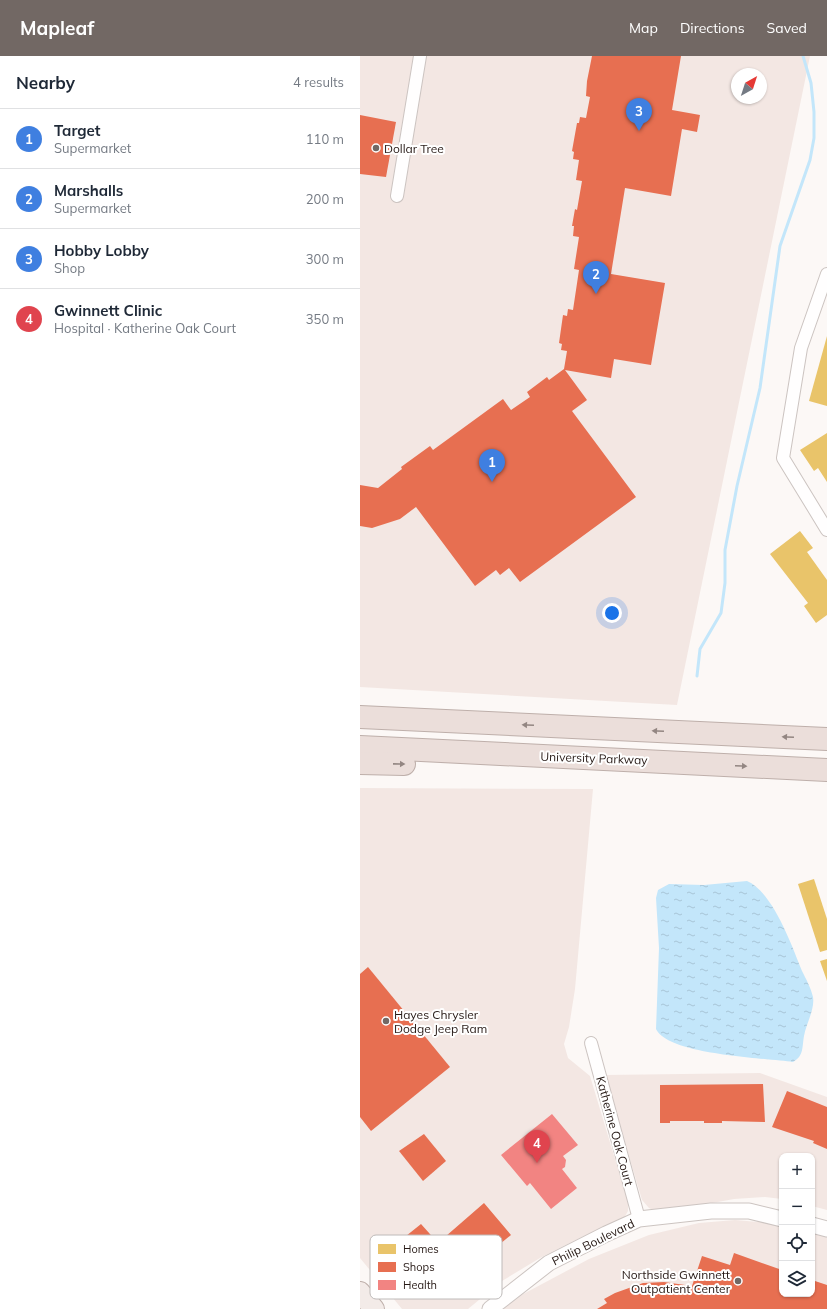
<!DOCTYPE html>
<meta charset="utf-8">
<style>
body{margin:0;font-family:Mulish,sans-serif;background:#f2f2f3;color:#1f2937}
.controls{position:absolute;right:12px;bottom:12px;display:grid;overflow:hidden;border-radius:8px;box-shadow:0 1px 3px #0004}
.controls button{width:36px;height:36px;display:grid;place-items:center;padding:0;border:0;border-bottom:1px solid #e0e1e3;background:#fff;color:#1f2937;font:20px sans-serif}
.compass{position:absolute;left:371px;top:12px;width:36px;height:36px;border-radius:50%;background:#fff;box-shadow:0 1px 3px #0004;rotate:39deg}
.you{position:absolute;left:252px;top:557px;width:14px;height:14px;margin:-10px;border:3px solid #fff;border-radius:50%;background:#1a73e8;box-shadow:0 0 0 6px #1a73e833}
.badge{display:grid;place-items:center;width:26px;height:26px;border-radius:50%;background:#726864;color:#fff;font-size:13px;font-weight:700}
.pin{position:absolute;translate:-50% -33px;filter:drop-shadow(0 1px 2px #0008)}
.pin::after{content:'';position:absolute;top:21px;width:14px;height:12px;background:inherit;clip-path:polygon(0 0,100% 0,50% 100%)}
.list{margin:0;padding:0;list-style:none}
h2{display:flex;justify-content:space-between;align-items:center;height:52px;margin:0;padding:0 16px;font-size:17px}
h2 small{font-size:13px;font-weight:400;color:#747a83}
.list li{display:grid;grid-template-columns:26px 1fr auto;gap:12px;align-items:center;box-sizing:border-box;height:60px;padding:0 16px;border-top:1px solid #e0e1e3}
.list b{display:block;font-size:15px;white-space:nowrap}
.list p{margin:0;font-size:13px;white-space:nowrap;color:#747a83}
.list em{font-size:13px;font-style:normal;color:#747a83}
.icon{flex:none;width:22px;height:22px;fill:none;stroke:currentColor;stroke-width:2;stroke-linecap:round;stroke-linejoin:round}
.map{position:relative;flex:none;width:467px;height:1253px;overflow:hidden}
header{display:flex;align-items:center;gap:24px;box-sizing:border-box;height:56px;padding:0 20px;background:#726864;color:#fff}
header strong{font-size:19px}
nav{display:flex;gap:22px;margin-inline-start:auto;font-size:14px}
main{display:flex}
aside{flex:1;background:#fff}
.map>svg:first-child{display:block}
</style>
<header>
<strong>Mapleaf</strong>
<nav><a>Map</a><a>Directions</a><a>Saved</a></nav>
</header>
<main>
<aside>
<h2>Nearby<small>4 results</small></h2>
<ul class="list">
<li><span class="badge" style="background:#3f7fe0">1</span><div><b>Target</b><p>Supermarket</p></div><em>110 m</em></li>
<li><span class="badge" style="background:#3f7fe0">2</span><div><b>Marshalls</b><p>Supermarket</p></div><em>200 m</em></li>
<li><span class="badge" style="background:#3f7fe0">3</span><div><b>Hobby Lobby</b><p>Shop</p></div><em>300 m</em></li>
<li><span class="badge" style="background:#e0444e">4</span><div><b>Gwinnett Clinic</b><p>Hospital · Katherine Oak Court</p></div><em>350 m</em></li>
</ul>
</aside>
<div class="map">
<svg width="467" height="1253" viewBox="0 0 467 1253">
<defs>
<pattern id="water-ripples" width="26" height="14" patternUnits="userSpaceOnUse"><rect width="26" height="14" fill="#c3e6fa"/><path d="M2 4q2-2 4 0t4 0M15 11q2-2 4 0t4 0" fill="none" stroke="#a8c5d6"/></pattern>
</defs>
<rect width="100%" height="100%" fill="#fcf8f6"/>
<g fill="#f3e7e3" fill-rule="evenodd">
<path d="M 0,0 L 450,0 L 317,649 L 0,631 ZM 377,18 L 401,18 L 401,42 L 377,42 Z"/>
<path d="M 0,732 L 233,733 L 215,933 L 209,971 L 204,988 L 208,1002 L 230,1020 L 268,1146 L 268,1155 L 264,1162 L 222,1181 L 180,1202 L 142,1225 L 108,1253 L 42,1253 L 0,1202 Z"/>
<path d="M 400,1017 L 467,1041 L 467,1154 L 452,1150 L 452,1100 L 422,1100 L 422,1143 L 405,1141 L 374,1143 L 320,1153 L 293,1154 L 289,1152 L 282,1144 L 245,1019 Z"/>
<path d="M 375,1164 L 422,1168 L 422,1238 L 452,1238 L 452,1175 L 467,1180 L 467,1253 L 141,1253 L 152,1244 L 229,1203 L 289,1179 L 339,1167 Z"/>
</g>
<path fill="url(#water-ripples)" d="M 387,825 C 413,836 432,890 442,915 C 446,923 451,932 453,941 C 455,953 446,968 444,980 C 442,991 444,1000 433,1006 C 406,1002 308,999 296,973 L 299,892 L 296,842 L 298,834 L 309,828 L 344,829 Z"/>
<g fill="#e9c46a">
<path d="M 467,280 L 467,350 L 449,345 Z"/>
<path d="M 467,377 L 467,426 L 458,412 L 454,415 L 440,394 Z"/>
<path d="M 440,475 L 453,492 L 447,496 L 467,524 L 467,559 L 456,567 L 444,550 L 448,547 L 410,498 Z"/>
<path d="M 454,823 L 467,863 L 467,894 L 460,896 L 438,828 Z"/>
<path d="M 467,903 L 467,925 L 460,905 Z"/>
</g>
<g fill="#e76f51">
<path d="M 232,0 L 321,0 L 312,54 L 340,59 L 337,76 L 322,73 L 311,140 L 265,132 L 251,218 L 305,227 L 291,309 L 254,303 L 251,322 L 205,314 L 227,344 L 212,355 L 276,441 L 160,526 L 149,512 L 140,519 L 136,514 L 115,530 L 56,451 L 40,463 L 12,472 L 0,470 L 0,429 L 18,432 L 42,413 L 41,411 L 70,390 L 73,394 L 143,343 L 151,354 L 170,341 L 167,336 L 187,321 L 189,324 L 204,313 L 207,295 L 201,294 L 202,288 L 199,287 L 203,259 L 207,260 L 208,253 L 213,254 L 219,214 L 214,213 L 219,181 L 213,180 L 214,170 L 212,170 L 215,153 L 217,154 L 222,125 L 216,124 L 219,104 L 213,103 L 214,96 L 212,95 L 217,67 L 219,67 L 220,61 L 226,62 L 230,41 L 226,40 L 227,25 Z"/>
<path d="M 0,59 L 36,66 L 26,121 L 0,118 Z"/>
<path d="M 8,911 L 90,1011 L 11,1075 L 0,1061 L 0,918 Z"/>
<path d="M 403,1028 L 405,1066 L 362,1065 L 362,1067 L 344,1067 L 344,1065 L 310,1065 L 310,1067 L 300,1067 L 300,1029 Z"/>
<path d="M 427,1035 L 467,1051 L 467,1093 L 453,1087 L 454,1085 L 412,1071 Z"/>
<path d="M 64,1078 L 86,1105 L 63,1125 L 39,1095 Z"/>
<path d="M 124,1147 L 151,1179 L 124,1201 L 118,1193 L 78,1226 L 58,1203 L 62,1199 L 46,1180 L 61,1168 L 78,1187 Z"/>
<path d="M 374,1197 L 422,1214 L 422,1238 L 452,1238 L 452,1224 L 467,1229 L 467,1253 L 237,1253 L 247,1247 L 244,1243 L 255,1237 L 283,1227 L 304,1226 L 332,1230 L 342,1200 L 370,1209 Z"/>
</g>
<path fill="#f28482" d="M 192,1058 L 218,1089 L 203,1100 L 206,1104 L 205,1111 L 202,1113 L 217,1132 L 191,1153 L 170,1127 L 167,1130 L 141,1099 Z"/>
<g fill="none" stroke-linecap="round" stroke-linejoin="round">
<path stroke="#c3e6fa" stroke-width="3" d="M 337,620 L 340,593 L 361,557 L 365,527 L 365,494 L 377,430 L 400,332 L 420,190 L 450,104 L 454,82 L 454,56 L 451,27 L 443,0"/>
<g stroke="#ccc4c1" stroke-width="14">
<g id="minor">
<path d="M 37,140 L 60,0"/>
<path d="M 467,218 L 441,292 L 423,402 L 467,474"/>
<path d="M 231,987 L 279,1163"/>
</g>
</g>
<g stroke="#ccc4c1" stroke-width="17">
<g id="tertiary">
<path d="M 452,1169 L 467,1173"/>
<path d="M 130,1253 L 189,1207 L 246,1178 L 279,1163 L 351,1155 L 389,1155 L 422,1163"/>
</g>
</g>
<g stroke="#beafaa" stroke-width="22">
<path id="primary" d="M 0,1236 L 14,1253"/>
</g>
<g stroke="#beafaa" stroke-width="24">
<g id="motorway">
<path d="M 0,661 L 467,683"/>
<path d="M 0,691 L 467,714"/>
<path d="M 0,707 L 44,708"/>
</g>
</g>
<use href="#minor" stroke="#fffefe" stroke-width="12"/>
<use href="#tertiary" stroke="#fffefe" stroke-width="15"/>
<use href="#primary" stroke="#f3ebe8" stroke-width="20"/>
<use href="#motorway" stroke="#ebdeda" stroke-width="22"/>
</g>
<defs><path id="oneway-solid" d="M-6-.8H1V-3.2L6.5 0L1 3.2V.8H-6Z"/></defs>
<g fill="#938682">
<use href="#oneway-solid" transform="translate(168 669) rotate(-177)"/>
<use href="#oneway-solid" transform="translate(298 675) rotate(-177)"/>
<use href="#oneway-solid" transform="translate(428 681) rotate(-177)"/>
<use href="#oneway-solid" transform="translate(39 708) rotate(1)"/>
<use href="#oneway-solid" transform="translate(381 710) rotate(3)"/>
</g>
<g fill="#726864" stroke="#fff" stroke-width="1.5">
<circle cx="16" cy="92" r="4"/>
<circle cx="26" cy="965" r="4"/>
<circle cx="378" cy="1225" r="4"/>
</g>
<g text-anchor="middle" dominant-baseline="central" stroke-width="4" stroke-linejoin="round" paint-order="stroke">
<g font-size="12" fill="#271a16" stroke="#fff" text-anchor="start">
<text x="24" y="92">Dollar Tree</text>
<text x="34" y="958">Hayes Chrysler<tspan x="34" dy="14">Dodge Jeep Ram</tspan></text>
<text x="370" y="1218" text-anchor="end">Northside Gwinnett<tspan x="370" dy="14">Outpatient Center</tspan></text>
</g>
<g font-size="12" fill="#271a16" stroke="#fff">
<text transform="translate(234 702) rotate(2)">University Parkway</text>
<text transform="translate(255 1075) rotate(75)">Katherine Oak Court</text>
<text transform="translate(233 1186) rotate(-26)">Philip Boulevard</text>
</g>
</g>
<rect x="10" y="1179" width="132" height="64" rx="6" fill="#fff" stroke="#bebab9" stroke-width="1"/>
<rect x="18" y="1188" width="18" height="10" fill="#e9c46a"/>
<rect x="18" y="1206" width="18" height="10" fill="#e76f51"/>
<rect x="18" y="1224" width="18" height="10" fill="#f28482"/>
<g font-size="11" fill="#271a16">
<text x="43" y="1197">Homes</text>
<text x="43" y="1215">Shops</text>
<text x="43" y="1233">Health</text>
</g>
</svg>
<div class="controls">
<button>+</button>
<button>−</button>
<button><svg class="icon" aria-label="locate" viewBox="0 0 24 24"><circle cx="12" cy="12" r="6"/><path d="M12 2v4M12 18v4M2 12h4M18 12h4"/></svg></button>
<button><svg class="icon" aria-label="layers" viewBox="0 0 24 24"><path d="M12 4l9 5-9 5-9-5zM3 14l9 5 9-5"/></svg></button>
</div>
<svg class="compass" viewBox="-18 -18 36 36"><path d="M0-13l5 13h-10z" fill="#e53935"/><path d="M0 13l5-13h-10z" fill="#747a83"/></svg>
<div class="you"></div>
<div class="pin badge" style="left:132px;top:426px;background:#3f7fe0">1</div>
<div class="pin badge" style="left:236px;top:238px;background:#3f7fe0">2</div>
<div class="pin badge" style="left:279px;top:75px;background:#3f7fe0">3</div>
<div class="pin badge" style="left:177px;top:1107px;background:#e0444e">4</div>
</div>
</main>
